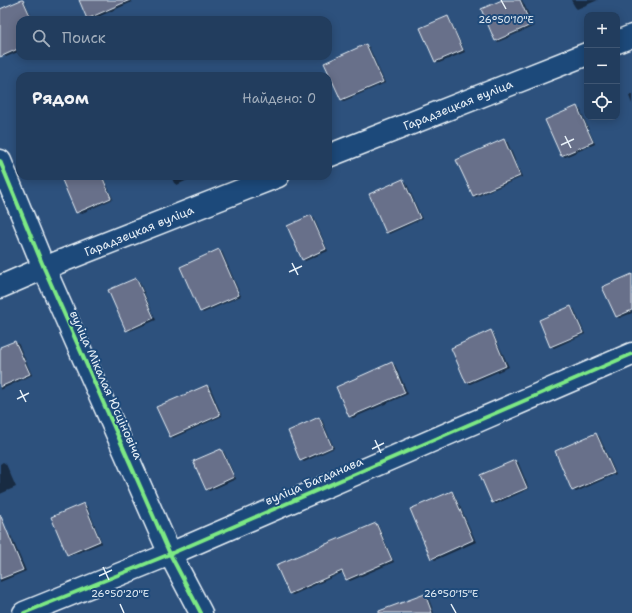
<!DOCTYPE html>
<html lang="ru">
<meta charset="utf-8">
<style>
body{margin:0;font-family:"Shantell Sans",sans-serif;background:#2a4464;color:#f1f3f6}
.controls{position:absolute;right:12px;top:12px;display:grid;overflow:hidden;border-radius:8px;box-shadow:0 2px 10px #0003}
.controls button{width:36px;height:36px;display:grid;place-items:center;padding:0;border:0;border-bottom:1px solid #3f5673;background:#223d5e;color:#f1f3f6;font:20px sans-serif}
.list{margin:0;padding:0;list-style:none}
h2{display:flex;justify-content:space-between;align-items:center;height:52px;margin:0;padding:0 16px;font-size:17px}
h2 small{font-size:13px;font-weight:400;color:#a2aebc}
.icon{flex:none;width:22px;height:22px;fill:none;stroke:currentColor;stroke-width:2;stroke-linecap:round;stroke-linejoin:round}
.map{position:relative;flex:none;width:632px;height:613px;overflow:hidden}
.search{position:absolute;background:#223d5e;box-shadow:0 2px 10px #0003;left:16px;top:16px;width:316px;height:44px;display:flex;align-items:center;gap:10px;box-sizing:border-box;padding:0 14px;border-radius:12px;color:#a2aebc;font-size:15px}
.panel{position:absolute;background:#223d5e;box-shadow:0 2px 10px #0003;left:16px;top:72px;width:316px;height:108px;border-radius:12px}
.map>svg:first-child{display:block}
</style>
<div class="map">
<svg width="632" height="613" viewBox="0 0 632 613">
<rect width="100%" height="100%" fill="#2d517d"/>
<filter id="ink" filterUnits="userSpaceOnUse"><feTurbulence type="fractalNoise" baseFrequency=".025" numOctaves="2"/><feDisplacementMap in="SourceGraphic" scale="8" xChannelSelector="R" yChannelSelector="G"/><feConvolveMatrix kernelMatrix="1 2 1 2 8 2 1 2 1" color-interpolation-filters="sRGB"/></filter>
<g filter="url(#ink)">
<g fill="#0007">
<path d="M 80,0 L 131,0 L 132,2 L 91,20 L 88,18 Z"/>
<path d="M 504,0 L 522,0 L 534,26 L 498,42 L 496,40 Z"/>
<path d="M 571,0 L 598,0 L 577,9 L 575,7 Z"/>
<path d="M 22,1 L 25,2 L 33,20 L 20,20 L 20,51 L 6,57 L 4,55 L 0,47 L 0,10 Z"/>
<path d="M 448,17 L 450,19 L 465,52 L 439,63 L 436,62 L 422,29 Z"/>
<path d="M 366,45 L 369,47 L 385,83 L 344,101 L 341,100 Z"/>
<path d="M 632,94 L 632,104 L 629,96 Z"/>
<path d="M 577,108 L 580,109 L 595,144 L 565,157 L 562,155 Z"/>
<path d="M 504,140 L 507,141 L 522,177 L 476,197 L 473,196 Z"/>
<path d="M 73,176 L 103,176 L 113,199 L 80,214 L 77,212 Z"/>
<path d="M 171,176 L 196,176 L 177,185 L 174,183 Z"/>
<path d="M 403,181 L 406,182 L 422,219 L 389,234 L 387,232 Z"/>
<path d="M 311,216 L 314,218 L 328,251 L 305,261 L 303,259 Z"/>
<path d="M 219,250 L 222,252 L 241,296 L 203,313 L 201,311 Z"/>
<path d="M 632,275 L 632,313 L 619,318 L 617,317 Z"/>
<path d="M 136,279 L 139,281 L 156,320 L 130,331 L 127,330 Z"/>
<path d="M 571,307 L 574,309 L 585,334 L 554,348 L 551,346 Z"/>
<path d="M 491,331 L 493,333 L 509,367 L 470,384 L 467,382 Z"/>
<path d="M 15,342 L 18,343 L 32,375 L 0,390 L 0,348 Z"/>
<path d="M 392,363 L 395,365 L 408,394 L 353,418 L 350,417 L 337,387 Z"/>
<path d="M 207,386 L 210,387 L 222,416 L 173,438 L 170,436 Z"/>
<path d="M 319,418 L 322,420 L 334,448 L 304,462 L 301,460 Z"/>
<path d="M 596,434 L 599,436 L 616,474 L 576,492 L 573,490 Z"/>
<path d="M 221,450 L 224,452 L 236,479 L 209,491 L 206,489 Z"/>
<path d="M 515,461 L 518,462 L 529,489 L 496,504 L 493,502 Z"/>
<path d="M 3,462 L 6,464 L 16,487 L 0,494 L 0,464 Z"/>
<path d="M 452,492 L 454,493 L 476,542 L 435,560 L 432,558 Z"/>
<path d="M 84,504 L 87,506 L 102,543 L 70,556 L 67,555 Z"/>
<path d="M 376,524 L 378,525 L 394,562 L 350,581 L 347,579 L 344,572 L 293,595 L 290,594 L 278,566 Z"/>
<path d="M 8,535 L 11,536 L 26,571 L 0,582 L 0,538 Z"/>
<path d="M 425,595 L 428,597 L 434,613 L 405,613 Z"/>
</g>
<g fill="#676f8a" stroke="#e8f1f8">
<path d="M 21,0 L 23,0 L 32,20 L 20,20 L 20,48 L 0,57 L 0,9 Z"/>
<path d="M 79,0 L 130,0 L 87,19 Z"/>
<path d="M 502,0 L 520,0 L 531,25 L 495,41 L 481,9 Z"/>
<path d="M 448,16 L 463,50 L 435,62 L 420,28 Z"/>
<path d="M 366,44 L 383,82 L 341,100 L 324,63 Z"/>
<path d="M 577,106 L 593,142 L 561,156 L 545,120 Z"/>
<path d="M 504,139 L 520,176 L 473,196 L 456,160 Z"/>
<path d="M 71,176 L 102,176 L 111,198 L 76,213 L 62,180 Z"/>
<path d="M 403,179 L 420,218 L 386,233 L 369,194 Z"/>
<path d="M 311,215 L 326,249 L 302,260 L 287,226 Z"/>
<path d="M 219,249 L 239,295 L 200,312 L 180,267 Z"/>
<path d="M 632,274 L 632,310 L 616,317 L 602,287 Z"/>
<path d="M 136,278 L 154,318 L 126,331 L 108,290 Z"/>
<path d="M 571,306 L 583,333 L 550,347 L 539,320 Z"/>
<path d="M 491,330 L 506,366 L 466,383 L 451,348 Z"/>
<path d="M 15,341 L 30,374 L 0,387 L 0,347 Z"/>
<path d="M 392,362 L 405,393 L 349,417 L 336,387 Z"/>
<path d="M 207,385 L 220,415 L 170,437 L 156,407 Z"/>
<path d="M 319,417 L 332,447 L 300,461 L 288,431 Z"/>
<path d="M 596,433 L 614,473 L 572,491 L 555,451 Z"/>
<path d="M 221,449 L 234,477 L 206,490 L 193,461 Z"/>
<path d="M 515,460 L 527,488 L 492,503 L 480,475 Z"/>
<path d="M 452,491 L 473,540 L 431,559 L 410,509 Z"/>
<path d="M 84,503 L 100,541 L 67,555 L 51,517 Z"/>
<path d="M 0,514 L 23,570 L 0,579 Z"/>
<path d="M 376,523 L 392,560 L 346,580 L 342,571 L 289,594 L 276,565 Z"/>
<path d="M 425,594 L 432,613 L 379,613 L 379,611 Z"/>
</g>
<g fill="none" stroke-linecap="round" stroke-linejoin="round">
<g stroke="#e8f1f8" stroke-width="25">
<g id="minor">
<path d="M 617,42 L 632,36"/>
<path d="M 328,156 L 587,54"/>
<path d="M 0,161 L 44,268 L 170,554 L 201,613"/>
<path d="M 0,287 L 44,268 L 278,176"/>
<path d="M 24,613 L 170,554 L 632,354"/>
</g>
</g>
<use href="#minor" stroke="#1f4a7a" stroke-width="22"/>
<g stroke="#1f4a7a" stroke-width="6">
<g id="cycleway">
<path d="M 0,161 L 44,268 L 170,554 L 201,613"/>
<path d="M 24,613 L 170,554 L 632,354"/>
</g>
</g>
<use href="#cycleway" stroke="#7ce984" stroke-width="4"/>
</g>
</g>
<path fill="none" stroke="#e8f1f8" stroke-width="1.5" d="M 501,0 L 506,9M 565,136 L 571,148M 561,145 L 574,139M 292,263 L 298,275M 289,272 L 302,266M 20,390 L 26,402M 17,399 L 29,393M 375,440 L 381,453M 372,449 L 384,443M 103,567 L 109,580M 99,576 L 112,570M 120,604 L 124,613M 451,604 L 456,613"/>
<g text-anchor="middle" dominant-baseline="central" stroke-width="4" stroke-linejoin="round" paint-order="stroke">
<g font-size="12" fill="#e8f1f8" stroke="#1f4a7a">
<text transform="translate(458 105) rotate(-22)">Гарадзецкая вуліца</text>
<text transform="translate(139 231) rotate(-22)">Гарадзецкая вуліца</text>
<text transform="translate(106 385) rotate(66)">вуліца Мікалая Юсціновіча</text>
<text transform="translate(314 481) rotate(-23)">вуліца Багданава</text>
</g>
</g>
<g font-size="10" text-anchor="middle" fill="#e8f1f8" stroke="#1f4a7a" stroke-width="4" stroke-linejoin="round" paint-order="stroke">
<text x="506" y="23">26°50'10"E</text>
<text x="451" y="597">26°50'15"E</text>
<text x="120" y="597">26°50'20"E</text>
</g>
</svg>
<div class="controls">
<button>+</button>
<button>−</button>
<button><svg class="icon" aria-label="locate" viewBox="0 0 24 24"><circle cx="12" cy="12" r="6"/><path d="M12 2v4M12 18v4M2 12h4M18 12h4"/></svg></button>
</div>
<div class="search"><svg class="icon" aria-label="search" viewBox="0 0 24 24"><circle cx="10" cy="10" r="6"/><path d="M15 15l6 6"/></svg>Поиск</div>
<section class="panel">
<h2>Рядом<small>Найдено: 0</small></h2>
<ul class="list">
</ul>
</section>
</div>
